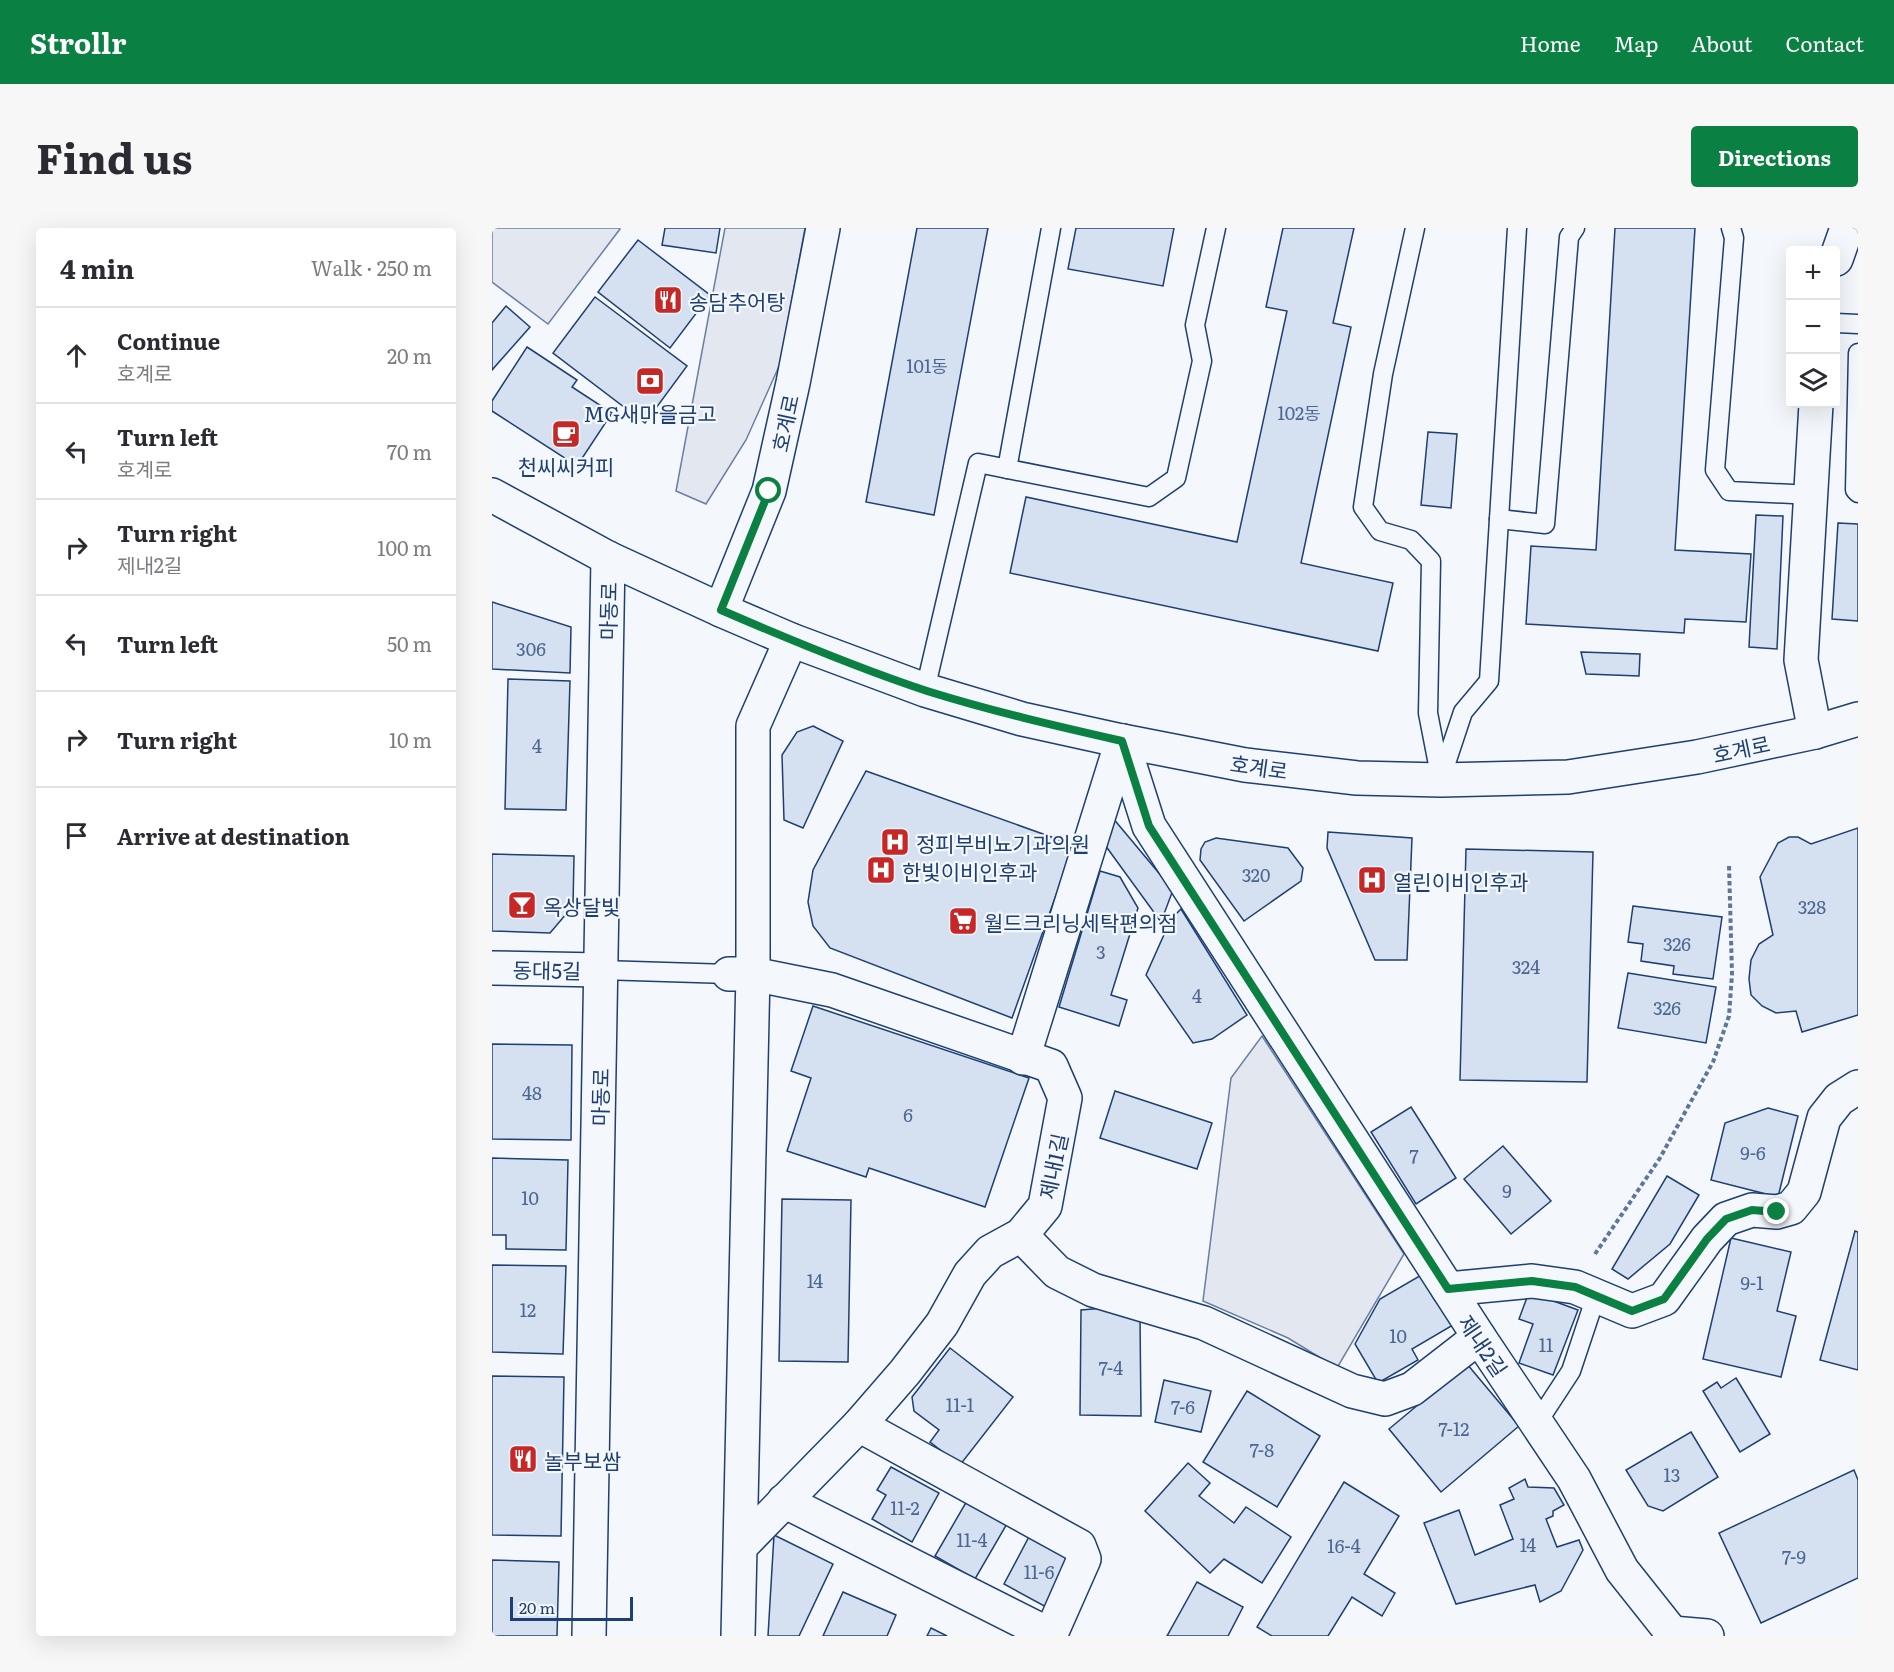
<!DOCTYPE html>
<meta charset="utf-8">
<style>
body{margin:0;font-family:Literata,"Noto Sans KR",serif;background:#f7f7f7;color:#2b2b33}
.controls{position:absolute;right:18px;top:18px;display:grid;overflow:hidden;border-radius:6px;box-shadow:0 6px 24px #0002}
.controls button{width:54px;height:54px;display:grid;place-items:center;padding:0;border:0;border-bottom:2px solid #e1e1e2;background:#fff;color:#2b2b33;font:30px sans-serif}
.scale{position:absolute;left:18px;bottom:15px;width:123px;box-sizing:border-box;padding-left:6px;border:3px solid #1d3f73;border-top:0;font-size:16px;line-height:21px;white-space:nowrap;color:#1d3f73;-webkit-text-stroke:4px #f4f7fb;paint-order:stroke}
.stop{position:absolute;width:18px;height:18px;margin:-14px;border:4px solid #0b8043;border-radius:50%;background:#fff}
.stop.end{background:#0b8043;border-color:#fff;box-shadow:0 2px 6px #0008}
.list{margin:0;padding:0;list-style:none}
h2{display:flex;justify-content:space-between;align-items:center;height:78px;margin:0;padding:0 24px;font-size:26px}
h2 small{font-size:20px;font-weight:400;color:#7c7c81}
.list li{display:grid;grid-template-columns:39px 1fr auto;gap:18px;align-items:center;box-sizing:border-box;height:96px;padding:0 24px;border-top:2px solid #e1e1e2}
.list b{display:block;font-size:22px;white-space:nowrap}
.list p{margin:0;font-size:20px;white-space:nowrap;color:#7c7c81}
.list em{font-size:20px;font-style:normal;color:#7c7c81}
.icon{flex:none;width:33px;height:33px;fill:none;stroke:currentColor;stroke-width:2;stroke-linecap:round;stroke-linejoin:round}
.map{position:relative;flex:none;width:1366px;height:1408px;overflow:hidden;border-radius:6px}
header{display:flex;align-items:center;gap:36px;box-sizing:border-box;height:84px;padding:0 30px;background:#0b8043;color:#fff}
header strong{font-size:28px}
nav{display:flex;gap:33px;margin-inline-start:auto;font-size:21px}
.intro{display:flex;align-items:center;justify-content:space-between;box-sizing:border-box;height:144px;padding:0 36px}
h1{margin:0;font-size:42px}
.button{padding:15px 27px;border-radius:6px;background:#0b8043;color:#fff;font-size:21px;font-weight:700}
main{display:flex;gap:36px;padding:0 36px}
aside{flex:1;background:#fff;border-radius:6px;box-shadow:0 6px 24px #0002}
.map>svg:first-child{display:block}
</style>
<header>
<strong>Strollr</strong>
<nav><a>Home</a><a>Map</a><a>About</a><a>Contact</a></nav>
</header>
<div class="intro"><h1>Find us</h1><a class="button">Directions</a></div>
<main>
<aside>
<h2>4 min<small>Walk · 250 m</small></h2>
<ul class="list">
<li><svg class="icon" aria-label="ahead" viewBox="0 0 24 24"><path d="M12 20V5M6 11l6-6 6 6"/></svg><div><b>Continue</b><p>호계로</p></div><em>20 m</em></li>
<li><svg class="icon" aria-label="left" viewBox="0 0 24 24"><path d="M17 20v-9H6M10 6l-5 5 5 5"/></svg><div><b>Turn left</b><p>호계로</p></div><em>70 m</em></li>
<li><svg class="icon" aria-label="right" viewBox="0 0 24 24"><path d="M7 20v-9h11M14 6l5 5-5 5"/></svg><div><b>Turn right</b><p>제내2길</p></div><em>100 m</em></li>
<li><svg class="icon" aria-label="left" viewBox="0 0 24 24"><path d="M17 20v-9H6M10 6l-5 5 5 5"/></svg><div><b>Turn left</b></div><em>50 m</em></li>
<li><svg class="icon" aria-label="right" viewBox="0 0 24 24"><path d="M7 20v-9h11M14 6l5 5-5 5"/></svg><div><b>Turn right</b></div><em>10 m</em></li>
<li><svg class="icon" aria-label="arrive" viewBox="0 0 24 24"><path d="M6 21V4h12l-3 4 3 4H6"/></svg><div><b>Arrive at destination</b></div></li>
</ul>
</aside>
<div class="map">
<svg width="1366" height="1408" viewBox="0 0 1366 1408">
<rect width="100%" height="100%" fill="#f4f7fb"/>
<g fill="#e3e8f0" stroke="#687fa3" stroke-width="1.5">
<path d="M 0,0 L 127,0 L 128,1 L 56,96 L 0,54 Z"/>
<path d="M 233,0 L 313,0 L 288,136 L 254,212 L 214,276 L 184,263 Z"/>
<path d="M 770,808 L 912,1026 L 845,1140 L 796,1110 L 711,1073 L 739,850 Z"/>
</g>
<g fill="#d5e0f0" stroke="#1d3f73" stroke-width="1.5">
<path d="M 173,0 L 228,0 L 224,25 L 170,17 Z"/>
<path d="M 425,0 L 496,0 L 442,287 L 374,274 Z"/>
<path d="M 584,0 L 682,0 L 671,58 L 576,41 Z"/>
<path d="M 791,0 L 862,0 L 841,95 L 859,99 L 809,335 L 901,355 L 886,423 L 518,345 L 534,269 L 745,314 L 795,83 L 774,79 Z"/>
<path d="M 1123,0 L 1203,0 L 1183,322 L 1259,326 L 1254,394 L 1193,391 L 1192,405 L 1034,396 L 1039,318 L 1104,322 Z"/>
<path d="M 146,12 L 218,67 L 178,120 L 106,64 Z"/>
<path d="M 103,69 L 195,138 L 153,195 L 61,125 Z"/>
<path d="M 14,78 L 38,99 L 0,142 L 0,95 Z"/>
<path d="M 35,119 L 85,152 L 80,159 L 120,185 L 85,238 L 0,183 L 0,173 Z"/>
<path d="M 936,204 L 965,206 L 959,280 L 929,277 Z"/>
<path d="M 1264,287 L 1291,288 L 1285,421 L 1257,419 Z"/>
<path d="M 1346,295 L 1366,296 L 1366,393 L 1340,391 Z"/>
<path d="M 0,374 L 79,399 L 78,445 L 0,441 Z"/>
<path d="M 1089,424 L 1148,426 L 1147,448 L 1094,446 Z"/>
<path d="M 16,451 L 78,453 L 74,582 L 13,581 Z"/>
<path d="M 321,498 L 351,513 L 311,600 L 292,592 L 290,527 L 305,504 Z"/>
<path d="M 374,543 L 582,617 L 520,790 L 338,720 L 321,698 L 316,674 L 321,642 Z"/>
<path d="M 620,589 L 681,662 L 669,694 L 613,617 Z"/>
<path d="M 1366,600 L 1366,787 L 1310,804 L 1304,783 L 1284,785 L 1270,778 L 1259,767 L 1257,751 L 1259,732 L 1267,716 L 1281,707 L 1268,649 L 1286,615 L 1297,609 L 1306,609 L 1319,616 Z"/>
<path d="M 836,604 L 920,610 L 915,732 L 883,732 L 835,620 Z"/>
<path d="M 724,610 L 796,620 L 811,640 L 809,653 L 752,693 L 708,632 L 709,621 L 713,614 Z"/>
<path d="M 974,621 L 1101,624 L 1095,854 L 968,852 Z"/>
<path d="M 0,626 L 82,628 L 81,678 L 58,705 L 0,703 Z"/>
<path d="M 608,643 L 628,649 L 646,680 L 619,767 L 635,772 L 627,798 L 567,779 Z"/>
<path d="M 1141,678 L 1230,689 L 1221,751 L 1181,746 L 1182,738 L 1149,733 L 1151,716 L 1136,714 Z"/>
<path d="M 689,681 L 755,787 L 720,811 L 701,815 L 654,747 L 679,691 Z"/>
<path d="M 1136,745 L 1224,759 L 1214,815 L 1126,800 Z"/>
<path d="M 321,778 L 537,850 L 493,979 L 377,940 L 374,949 L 295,923 L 319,850 L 299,843 Z"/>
<path d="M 0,816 L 80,817 L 79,912 L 0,911 Z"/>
<path d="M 623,863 L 720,895 L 705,941 L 608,910 Z"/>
<path d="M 919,879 L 964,950 L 924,976 L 879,904 Z"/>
<path d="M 1276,880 L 1306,888 L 1286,969 L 1219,952 L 1233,895 Z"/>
<path d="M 1011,918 L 1059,973 L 1019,1006 L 972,951 Z"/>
<path d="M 0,930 L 76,932 L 74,1022 L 14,1021 L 14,1007 L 0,1007 Z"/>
<path d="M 1175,948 L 1207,967 L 1178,1016 L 1136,1051 L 1120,1041 Z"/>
<path d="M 290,971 L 359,972 L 356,1134 L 287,1133 Z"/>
<path d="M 1363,1003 L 1366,1004 L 1366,1142 L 1328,1132 Z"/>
<path d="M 1239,1010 L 1299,1024 L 1285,1083 L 1304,1088 L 1289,1149 L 1211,1131 Z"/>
<path d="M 0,1037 L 74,1038 L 71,1126 L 0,1124 Z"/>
<path d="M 931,1046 L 961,1097 L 920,1121 L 926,1132 L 886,1155 L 863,1116 L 888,1071 Z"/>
<path d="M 1037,1064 L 1086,1082 L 1061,1147 L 1027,1135 L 1041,1096 L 1027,1091 Z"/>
<path d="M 624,1079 L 641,1091 L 648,1091 L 649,1188 L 588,1187 L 589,1082 Z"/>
<path d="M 458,1120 L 521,1169 L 468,1237 L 438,1214 L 447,1202 L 422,1183 L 420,1169 Z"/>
<path d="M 975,1136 L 1027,1198 L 949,1264 L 897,1201 Z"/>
<path d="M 0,1148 L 72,1149 L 69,1308 L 0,1307 Z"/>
<path d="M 1244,1150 L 1278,1206 L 1248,1224 L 1211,1163 L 1225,1154 L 1229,1160 Z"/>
<path d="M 672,1152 L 719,1163 L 709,1204 L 663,1194 Z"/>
<path d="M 755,1163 L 828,1208 L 785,1279 L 711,1234 Z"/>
<path d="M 1199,1204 L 1226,1249 L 1171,1283 L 1156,1278 L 1134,1242 Z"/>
<path d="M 696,1235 L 718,1255 L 707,1268 L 742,1295 L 754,1279 L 799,1309 L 770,1355 L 732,1331 L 718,1345 L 653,1283 Z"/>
<path d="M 399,1239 L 447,1265 L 420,1314 L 380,1291 L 394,1267 L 385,1262 Z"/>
<path d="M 1362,1242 L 1366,1252 L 1366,1350 L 1269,1395 L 1227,1305 Z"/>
<path d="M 1033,1251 L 1036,1259 L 1062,1260 L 1072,1277 L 1061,1283 L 1061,1288 L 1054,1291 L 1065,1319 L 1087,1312 L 1091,1322 L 1069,1363 L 1048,1374 L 1043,1357 L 964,1376 L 932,1295 L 967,1282 L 983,1327 L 1021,1311 L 1008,1277 L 1022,1271 L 1017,1260 Z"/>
<path d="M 852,1254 L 907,1288 L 872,1346 L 903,1365 L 890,1388 L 860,1369 L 836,1408 L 780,1408 L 765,1399 Z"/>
<path d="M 476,1271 L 516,1294 L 483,1351 L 443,1328 Z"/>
<path d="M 539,1305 L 583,1330 L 556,1380 L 512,1356 Z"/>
<path d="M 282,1307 L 341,1336 L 307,1408 L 276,1408 Z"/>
<path d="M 0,1332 L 67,1334 L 65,1408 L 0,1408 Z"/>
<path d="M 705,1354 L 751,1379 L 736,1408 L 675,1408 Z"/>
<path d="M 351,1364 L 404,1387 L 395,1408 L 331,1408 Z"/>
<path d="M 439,1400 L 455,1408 L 435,1408 Z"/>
</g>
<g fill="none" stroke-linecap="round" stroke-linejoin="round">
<g stroke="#1d3f73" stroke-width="21">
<g id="service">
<path d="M 923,0 L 891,146 L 871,279 L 888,303 L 919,312 L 939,333 L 936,485 L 949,552"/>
<path d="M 1239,0 L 1242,10 L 1223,242 L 1237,263 L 1320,267"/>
<path d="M 1344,95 L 1366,96"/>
<path d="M 1366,125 L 1363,262 L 1366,265"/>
<path d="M 515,241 L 559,0"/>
<path d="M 1007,291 L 1053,296 L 1077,9 L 1083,0"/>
<path d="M 433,462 L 486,235 L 657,269 L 684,250 L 710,133 L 703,97 L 724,0"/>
<path d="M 949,550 L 971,484 L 997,453 L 1025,0"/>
<path d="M 109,742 L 237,746"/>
<path d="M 1045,1195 L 1079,1143 L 1104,1068"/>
</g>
</g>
<g stroke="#1d3f73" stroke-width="36">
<g id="minor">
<path d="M 1344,31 L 1355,0"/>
<path d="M 229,382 L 277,263 L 301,155 L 331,0"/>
<path d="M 1323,504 L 1309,432 L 1324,176"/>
<path d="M 630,513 L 657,598 L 987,1109 L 1082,1251 L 1130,1342 L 1180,1405 L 1179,1408"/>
<path d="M 0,740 L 109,742"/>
<path d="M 237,746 L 261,746 L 340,762 L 559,838 L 573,870 L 553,978 L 529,1007 L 498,1024 L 478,1046 L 450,1096 L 413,1144 L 367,1197 L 249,1318"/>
<path d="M 531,830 L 630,513"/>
<path d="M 529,1007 L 565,1044 L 601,1062 L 712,1095 L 860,1163 L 893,1171 L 920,1161 L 987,1109"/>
<path d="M 956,1061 L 1040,1053 L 1083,1059 L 1140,1083 L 1172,1071 L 1215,1011 L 1234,991 L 1260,982 L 1285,984 L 1299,980 L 1312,964 L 1332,890 L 1347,871 L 1366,859"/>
<path d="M 367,1197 L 587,1318 L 592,1331 L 558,1408"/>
<path d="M 292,1273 L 558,1407"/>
<path d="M 1180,1405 L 1215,1408"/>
<path d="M 97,1408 L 116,330"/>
<path d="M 246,1408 L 261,746 L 261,498 L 299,412"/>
</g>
</g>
<g stroke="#1d3f73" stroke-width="36">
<path id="tertiary" d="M 0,267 L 116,330 L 229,382 L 299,412 L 433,462 L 530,491 L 630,513 L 753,537 L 865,550 L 949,552 L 1076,549 L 1205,529 L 1323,504 L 1366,491"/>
</g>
<path stroke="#5e769c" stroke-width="4" stroke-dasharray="4.5 3" stroke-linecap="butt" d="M 1103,1026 L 1168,930 L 1197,877 L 1221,834 L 1237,788 L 1240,746 L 1237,637"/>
<use href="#service" stroke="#f4f7fb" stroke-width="18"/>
<use href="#minor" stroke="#f4f7fb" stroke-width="33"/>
<use href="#tertiary" stroke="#f4f7fb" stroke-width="33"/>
</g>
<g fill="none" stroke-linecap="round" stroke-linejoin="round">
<path stroke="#0b8043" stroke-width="8" d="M 277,263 L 229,382 C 296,411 365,440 435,463 C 499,483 564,498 630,513 L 657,598 L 956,1061 L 1040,1053 L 1083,1059 L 1140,1083 L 1172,1071 L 1215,1011 L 1234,991 L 1260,982 L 1285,984"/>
</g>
<defs>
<g id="restaurant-square" transform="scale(1.5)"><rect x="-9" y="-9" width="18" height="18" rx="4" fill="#c62828" stroke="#f4f7fb"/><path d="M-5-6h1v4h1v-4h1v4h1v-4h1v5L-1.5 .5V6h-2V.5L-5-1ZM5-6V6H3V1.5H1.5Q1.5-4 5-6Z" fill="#fff"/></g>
<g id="bank-square" transform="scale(1.5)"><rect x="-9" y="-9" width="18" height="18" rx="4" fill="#c62828" stroke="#f4f7fb"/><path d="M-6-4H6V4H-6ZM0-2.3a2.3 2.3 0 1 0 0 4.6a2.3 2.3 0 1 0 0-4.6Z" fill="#fff"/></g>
<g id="cafe-square" transform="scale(1.5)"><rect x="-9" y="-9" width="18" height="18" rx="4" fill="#c62828" stroke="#f4f7fb"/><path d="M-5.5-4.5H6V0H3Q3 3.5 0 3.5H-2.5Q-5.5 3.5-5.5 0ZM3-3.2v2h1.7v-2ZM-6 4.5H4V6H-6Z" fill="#fff"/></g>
<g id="hospital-square" transform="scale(1.5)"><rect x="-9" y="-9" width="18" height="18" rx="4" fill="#c62828" stroke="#f4f7fb"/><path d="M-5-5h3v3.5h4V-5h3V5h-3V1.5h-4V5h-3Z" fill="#fff"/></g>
<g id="bar-square" transform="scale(1.5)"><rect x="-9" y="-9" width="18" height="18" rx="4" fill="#c62828" stroke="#f4f7fb"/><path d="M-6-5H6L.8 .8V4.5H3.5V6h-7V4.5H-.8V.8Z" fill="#fff"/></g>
<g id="supermarket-square" transform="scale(1.5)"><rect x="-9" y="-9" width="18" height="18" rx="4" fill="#c62828" stroke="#f4f7fb"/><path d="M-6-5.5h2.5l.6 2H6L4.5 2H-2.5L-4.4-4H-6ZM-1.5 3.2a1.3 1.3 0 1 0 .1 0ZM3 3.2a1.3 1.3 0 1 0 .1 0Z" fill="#fff"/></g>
</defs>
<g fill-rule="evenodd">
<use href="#restaurant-square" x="176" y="72"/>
<use href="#bank-square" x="158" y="153"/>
<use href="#cafe-square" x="74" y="206"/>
<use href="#hospital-square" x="403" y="614"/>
<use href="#hospital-square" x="389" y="642"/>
<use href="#hospital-square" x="880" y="652"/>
<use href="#bar-square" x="30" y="677"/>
<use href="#supermarket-square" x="471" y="693"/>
<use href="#restaurant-square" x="31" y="1231"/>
</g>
<g text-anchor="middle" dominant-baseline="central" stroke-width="4.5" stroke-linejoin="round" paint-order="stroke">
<g font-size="18" fill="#4b6792">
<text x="435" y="137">101동</text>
<text x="807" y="184">102동</text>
<text x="39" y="420">306</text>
<text x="45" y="517">4</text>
<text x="764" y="646">320</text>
<text x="1320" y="678">328</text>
<text x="1185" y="715">326</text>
<text x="609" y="723">3</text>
<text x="1034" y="738">324</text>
<text x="705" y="767">4</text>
<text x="1175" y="779">326</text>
<text x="40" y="864">48</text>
<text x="416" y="886">6</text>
<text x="1261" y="924">9-6</text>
<text x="922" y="927">7</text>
<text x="1015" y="962">9</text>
<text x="38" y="969">10</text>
<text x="323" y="1052">14</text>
<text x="1260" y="1054">9-1</text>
<text x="36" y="1081">12</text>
<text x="906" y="1107">10</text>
<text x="1054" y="1116">11</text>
<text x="619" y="1139">7-4</text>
<text x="468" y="1176">11-1</text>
<text x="691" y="1178">7-6</text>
<text x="962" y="1200">7-12</text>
<text x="770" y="1221">7-8</text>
<text x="1180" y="1246">13</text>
<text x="413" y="1279">11-2</text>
<text x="480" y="1311">11-4</text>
<text x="1036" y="1316">14</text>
<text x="852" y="1317">16-4</text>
<text x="1302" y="1328">7-9</text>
<text x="547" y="1343">11-6</text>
</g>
<g font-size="21" fill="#1d3f73" stroke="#f4f7fb" text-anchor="start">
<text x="197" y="72">송담추어탕</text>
<text x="158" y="184" text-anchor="middle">MG새마을금고</text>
<text x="74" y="237" text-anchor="middle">천씨씨커피</text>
<text x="424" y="614">정피부비뇨기과의원</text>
<text x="410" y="642">한빛이비인후과</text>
<text x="901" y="652">열린이비인후과</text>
<text x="51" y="677">옥상달빛</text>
<text x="492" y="693">월드크리닝세탁편의점</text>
<text x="52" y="1231">놀부보쌈</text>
</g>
<g font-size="21" fill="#1d3f73" stroke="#f4f7fb">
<text transform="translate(292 195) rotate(-78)">호계로</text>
<text transform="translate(115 383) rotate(-89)">마동로</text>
<text transform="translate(1249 520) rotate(-12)">호계로</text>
<text transform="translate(767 538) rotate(8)">호계로</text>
<text transform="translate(55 741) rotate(1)">동대5길</text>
<text transform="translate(107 869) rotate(-89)">마동로</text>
<text transform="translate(560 938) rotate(-78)">제내1길</text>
<text transform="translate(992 1117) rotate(56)">제내2길</text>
</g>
</g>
</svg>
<div class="controls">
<button>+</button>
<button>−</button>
<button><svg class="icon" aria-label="layers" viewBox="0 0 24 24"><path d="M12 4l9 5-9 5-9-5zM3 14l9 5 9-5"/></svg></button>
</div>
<div class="scale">20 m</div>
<div class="stop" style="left:277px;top:263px"></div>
<div class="stop end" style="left:1285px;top:984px"></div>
</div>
</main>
